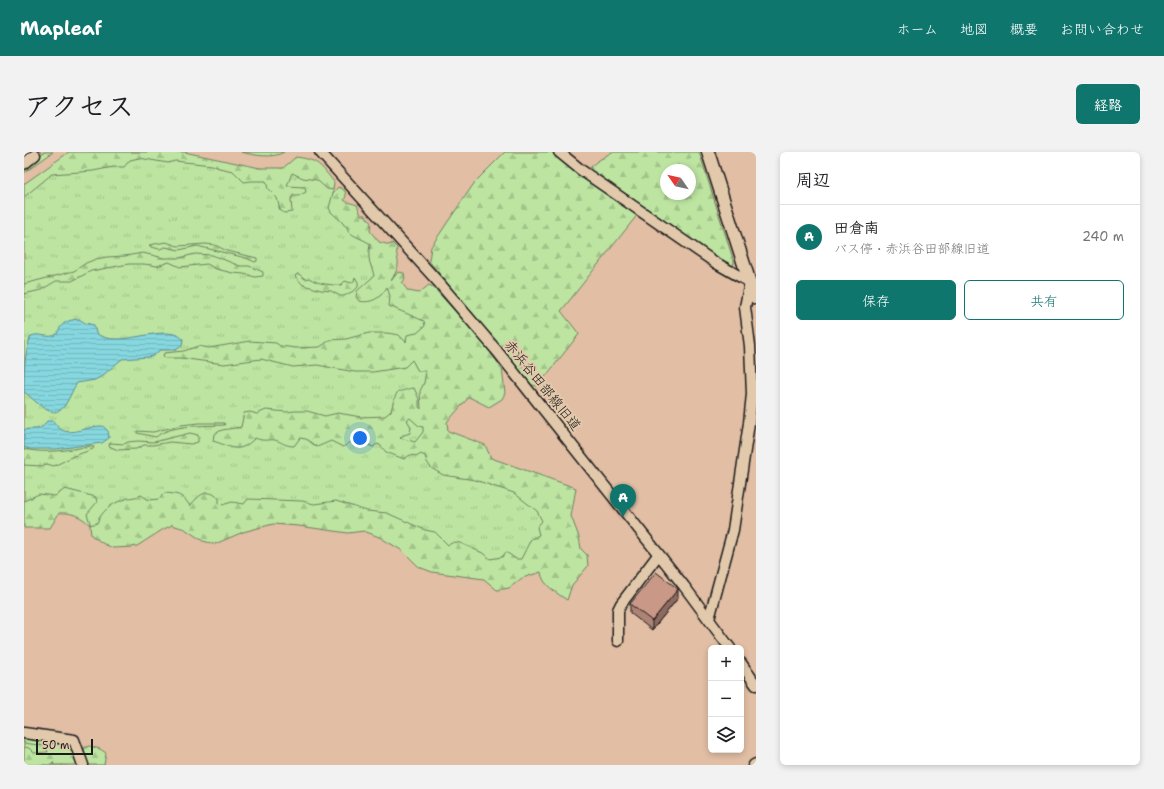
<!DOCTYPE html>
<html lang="ja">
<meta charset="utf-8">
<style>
body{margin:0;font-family:"Shantell Sans","Klee One",sans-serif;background:#f2f2f2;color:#202124}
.controls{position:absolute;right:12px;bottom:12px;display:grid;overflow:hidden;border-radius:6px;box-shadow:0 2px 6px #0003}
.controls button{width:36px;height:36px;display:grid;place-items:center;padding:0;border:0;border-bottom:1px solid #e0e0e0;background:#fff;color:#202124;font:20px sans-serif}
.compass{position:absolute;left:636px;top:12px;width:36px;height:36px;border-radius:50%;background:#fff;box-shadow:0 2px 6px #0003;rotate:304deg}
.scale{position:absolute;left:12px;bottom:10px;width:57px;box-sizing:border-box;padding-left:4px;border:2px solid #1c1c1c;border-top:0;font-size:11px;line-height:14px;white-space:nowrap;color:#1c1c1c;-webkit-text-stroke:3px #e3c9ab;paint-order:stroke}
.you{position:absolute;left:336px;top:286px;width:14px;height:14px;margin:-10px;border:3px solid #fff;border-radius:50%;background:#1a73e8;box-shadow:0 0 0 6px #1a73e833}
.badge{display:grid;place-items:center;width:26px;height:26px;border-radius:50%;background:#0f766e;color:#fff;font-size:13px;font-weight:700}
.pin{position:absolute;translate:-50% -33px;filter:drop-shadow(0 1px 2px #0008)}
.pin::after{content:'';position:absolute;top:21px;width:14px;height:12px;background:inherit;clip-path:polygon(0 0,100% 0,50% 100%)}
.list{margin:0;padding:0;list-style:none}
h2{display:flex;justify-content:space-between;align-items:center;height:52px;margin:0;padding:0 16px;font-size:17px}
h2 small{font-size:13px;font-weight:400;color:#757577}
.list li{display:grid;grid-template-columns:26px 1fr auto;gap:12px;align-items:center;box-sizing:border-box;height:64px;padding:0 16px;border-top:1px solid #e0e0e0}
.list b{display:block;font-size:15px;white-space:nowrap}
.list p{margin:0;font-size:13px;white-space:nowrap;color:#757577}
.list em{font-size:13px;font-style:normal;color:#757577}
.actions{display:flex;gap:8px;padding:12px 16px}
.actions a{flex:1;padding:9px 0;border:1px solid #0f766e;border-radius:6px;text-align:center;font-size:14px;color:#0f766e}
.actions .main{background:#0f766e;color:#fff}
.icon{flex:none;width:22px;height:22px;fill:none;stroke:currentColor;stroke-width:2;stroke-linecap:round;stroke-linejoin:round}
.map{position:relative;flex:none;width:732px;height:613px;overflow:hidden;border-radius:6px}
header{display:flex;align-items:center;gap:24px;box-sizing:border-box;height:56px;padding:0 20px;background:#0f766e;color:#fff}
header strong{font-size:19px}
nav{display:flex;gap:22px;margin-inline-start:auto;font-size:14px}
.intro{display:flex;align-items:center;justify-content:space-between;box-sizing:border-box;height:96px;padding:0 24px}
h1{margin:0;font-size:28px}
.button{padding:10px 18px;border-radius:6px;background:#0f766e;color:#fff;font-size:14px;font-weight:700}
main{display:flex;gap:24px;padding:0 24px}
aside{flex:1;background:#fff;border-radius:6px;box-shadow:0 2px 6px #0003}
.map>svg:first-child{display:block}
</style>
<header>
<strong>Mapleaf</strong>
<nav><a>ホーム</a><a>地図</a><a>概要</a><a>お問い合わせ</a></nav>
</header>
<div class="intro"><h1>アクセス</h1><a class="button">経路</a></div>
<main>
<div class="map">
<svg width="732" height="613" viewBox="0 0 732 613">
<defs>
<pattern id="grass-tufts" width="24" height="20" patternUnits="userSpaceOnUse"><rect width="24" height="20" fill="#bde5a1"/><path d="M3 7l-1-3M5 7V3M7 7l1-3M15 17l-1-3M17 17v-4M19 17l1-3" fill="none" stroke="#a2c48a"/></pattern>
<pattern id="forest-firs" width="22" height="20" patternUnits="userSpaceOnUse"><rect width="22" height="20" fill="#bde5a1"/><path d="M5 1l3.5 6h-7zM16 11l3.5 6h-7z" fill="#a2c48a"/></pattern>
<pattern id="water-rules" width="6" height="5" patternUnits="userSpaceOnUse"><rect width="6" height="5" fill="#86d7df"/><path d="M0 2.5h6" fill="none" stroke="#73b8bf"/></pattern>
</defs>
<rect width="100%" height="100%" fill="#e1bea4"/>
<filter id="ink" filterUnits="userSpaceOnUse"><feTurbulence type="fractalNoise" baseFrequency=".025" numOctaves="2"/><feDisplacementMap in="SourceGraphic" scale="8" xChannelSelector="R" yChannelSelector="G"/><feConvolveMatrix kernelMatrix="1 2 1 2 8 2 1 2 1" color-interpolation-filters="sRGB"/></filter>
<g filter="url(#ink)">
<g fill="url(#grass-tufts)" stroke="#6c805e">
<path d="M 63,0 L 140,0 L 255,22 L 273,11 L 296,21 L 406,172 L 416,290 L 540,359 L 510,417 L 464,421 L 348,376 L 249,369 L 148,372 L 73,380 L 61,365 L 44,356 L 0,360 L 0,35 Z"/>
<path d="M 0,589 L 31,594 L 44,613 L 0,613 Z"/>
</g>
<g fill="url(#forest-firs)" stroke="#6c805e" fill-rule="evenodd">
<path d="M 20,0 L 29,0 L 0,21 L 0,16 Z"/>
<path d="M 45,0 L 160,0 L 236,16 L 259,16 L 272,5 C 295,8 296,13 310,30 L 309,38 L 303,37 L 293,28 L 279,26 L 268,21 L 263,34 L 281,35 L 282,40 L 274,44 L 269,44 L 267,48 L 268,60 L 260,61 L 256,58 L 253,46 L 244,37 L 242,29 L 227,29 L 220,30 L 209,19 L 195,16 L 188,13 L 151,9 L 144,11 L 115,6 L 106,8 L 100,15 L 89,15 L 69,19 L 28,22 L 0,45 L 0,32 Z"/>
<path d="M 217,0 L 260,0 C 249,7 229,3 217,0 Z"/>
<path d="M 481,0 L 531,0 L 558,24 L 572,10 L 588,0 L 675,0 L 710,110 L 709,115 L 618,57 L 537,159 L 555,182 L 514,234 L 508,233 L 405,109 L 407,95 L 423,71 L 451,30 ZM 642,18 L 666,18 L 666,42 L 642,42 Z"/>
<path d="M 314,35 L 317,36 L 321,39 L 322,44 L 320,48 C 323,51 329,51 333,53 L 337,63 L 341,63 L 347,71 L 346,79 L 355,90 L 366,93 L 368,91 L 373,96 C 372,101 373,104 374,109 C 375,116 370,123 367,129 L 374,120 L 380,121 L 381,127 L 378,131 L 384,139 L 395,141 L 405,133 L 409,135 L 460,191 L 478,217 L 481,241 L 478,247 L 465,255 L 445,245 L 423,270 L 424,279 L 461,293 L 467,306 L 552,336 L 547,364 L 555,385 L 557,397 L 563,403 L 564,414 L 548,433 L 543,448 C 533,441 518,433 517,420 L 498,426 L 485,436 L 473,438 L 460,427 L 408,420 L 395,415 L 379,399 L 355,385 L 340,379 L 324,381 L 275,374 L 249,372 L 219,380 L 191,392 L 179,389 L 161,377 L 148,373 L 138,378 L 113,394 L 108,395 L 89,396 L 80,392 L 67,383 L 66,373 L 73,371 C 77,360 88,351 99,348 C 105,345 111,346 117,343 L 125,348 L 135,347 L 140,341 C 154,342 158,342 166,354 C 170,349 178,339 186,341 C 189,341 193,345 195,346 L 195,352 L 198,353 L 208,350 L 220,352 L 224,347 L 278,349 L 290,352 L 312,349 L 343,359 L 363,361 L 401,378 L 411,380 L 424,393 L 430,390 L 436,391 L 461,402 L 466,407 L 478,405 L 482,400 L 492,407 L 497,407 L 507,387 L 515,383 L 513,375 L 518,369 L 513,359 L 490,341 L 451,328 L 419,323 L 407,316 L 403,310 L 401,304 L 397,302 L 394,304 L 386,303 L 380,307 L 362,300 L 356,293 L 353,292 L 349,295 L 344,293 L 337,294 L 335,290 L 329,289 L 319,295 L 307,289 L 293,295 L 282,287 L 276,286 L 270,294 C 261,294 258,290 251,288 C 244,287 240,290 231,286 C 214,303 209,295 189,289 L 190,282 L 198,278 L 217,275 L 220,261 L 226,260 L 233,262 L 242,258 L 263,260 L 271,259 L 283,259 L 301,264 L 314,261 L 337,265 L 361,264 L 367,259 L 370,247 L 374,239 C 379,240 384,236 390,236 L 395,247 L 395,255 L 397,257 L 396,239 L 400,231 L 402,219 L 394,219 L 388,208 L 381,215 L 349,220 L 331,220 L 293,213 L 269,215 L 237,207 L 200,212 L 156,206 L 142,206 L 139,204 L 140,201 L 160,199 L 174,194 L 185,196 L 226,189 L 252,191 L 256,194 L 272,196 L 296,195 L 306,188 L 322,187 L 345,181 L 363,181 L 375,183 L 382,190 L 383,183 L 393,181 L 401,174 L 400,169 L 365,154 L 366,144 L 363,135 C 357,146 347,152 335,149 L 332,145 L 333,139 L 350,124 C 349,117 345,112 345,105 C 344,100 346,96 346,92 C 339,86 324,84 323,75 L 320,73 L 318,70 L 307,60 L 305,56 L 309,41 ZM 386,266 L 395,274 L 399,275 L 399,280 L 391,290 L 376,286 L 380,283 L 386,281 L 387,275 L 383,268 Z"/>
<path d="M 142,90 L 154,94 L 181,92 L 191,93 L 203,99 L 233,106 L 233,109 L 231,110 L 222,106 L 173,94 L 155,98 L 141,95 L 136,97 L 127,95 L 125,93 Z"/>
<path d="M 119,101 L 140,106 L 155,106 L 171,102 L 188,103 L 216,114 L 225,114 L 239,120 L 239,124 L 231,125 L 220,122 L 209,121 L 192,117 L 183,112 L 156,115 L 145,110 L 133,114 L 120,112 L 105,112 L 67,119 L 48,129 L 32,129 L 17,138 L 0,142 L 0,132 L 50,119 L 62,111 L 72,107 L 83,105 L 101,104 Z"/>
<path d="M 273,122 L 275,122 L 281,127 L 285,126 C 294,132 305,133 317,133 L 321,129 L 327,131 L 330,129 L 331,125 L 334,130 L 334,135 L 331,138 L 320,144 L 316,144 L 307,139 L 297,138 L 279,133 L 271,124 Z"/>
<path d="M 175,271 L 200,271 L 201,273 C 182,274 146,272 132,285 L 113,281 L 113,279 L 129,280 L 157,273 Z"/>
<path d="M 166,281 L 174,283 L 174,290 L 167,292 L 146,290 L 129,293 L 120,293 L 112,297 L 94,298 L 85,294 L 86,291 L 100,292 L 104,290 L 114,289 L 130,290 Z"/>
<path d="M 67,294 L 70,295 L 69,297 L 50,304 L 30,314 L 23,312 L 17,314 L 0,313 L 0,297 C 22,302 45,298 67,294 Z"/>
<path d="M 41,337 L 72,345 L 73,350 L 63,362 L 66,371 L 66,373 C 57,364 47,360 35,361 L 26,376 L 0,376 L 0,349 L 15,342 L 31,344 Z"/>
<path d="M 0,586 L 40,593 C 49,598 52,604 55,613 L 30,613 L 29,610 L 28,613 L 0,613 L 0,595 L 5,596 L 10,601 L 24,600 L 21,594 L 0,591 Z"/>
<path d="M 65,594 L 76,597 L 82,601 L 80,613 L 64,613 L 60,596 Z"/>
</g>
<g fill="url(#water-rules)" stroke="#5c8c91">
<path d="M 55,167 L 61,171 L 70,173 L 72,181 C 93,199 142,169 159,187 L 158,194 L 152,198 L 136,198 L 129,204 L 124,205 L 98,207 L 78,224 L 71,228 L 53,231 C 48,238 46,246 41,253 C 29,272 11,247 0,240 C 0,220 0,202 7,184 C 17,180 24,188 33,182 C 37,171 43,168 55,167 Z"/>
<path d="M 23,269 L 29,269 C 32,272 34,276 38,278 C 47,284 67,273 79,274 L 84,279 L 85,286 L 78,291 L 32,297 L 6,297 L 0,295 L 0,278 C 11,275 16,281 23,269 Z"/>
</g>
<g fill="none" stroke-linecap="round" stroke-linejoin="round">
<g stroke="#1c1c1c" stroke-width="13">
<g id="minor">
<path d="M 296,0 L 416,132 L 473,199 L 660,434 L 706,496"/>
<path d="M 535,0 L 557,18 L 692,111 L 729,132"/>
<path d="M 0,12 L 11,3"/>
<path d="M 685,467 L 709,378 L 725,271 L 728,242 L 726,194 L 721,155 L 726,130"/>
<path d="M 594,489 L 594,458 L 597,452 L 634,403"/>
<path d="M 717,511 L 732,533"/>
<path d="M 0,581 L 50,588 L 59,613"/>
<path d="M 730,613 L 732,612"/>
</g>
</g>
<g stroke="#1c1c1c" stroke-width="15">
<path id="major" d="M 684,0 L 725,128 L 732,146"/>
</g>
<use href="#minor" stroke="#e3c9ab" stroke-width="10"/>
<use href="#major" stroke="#e3c9ab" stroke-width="12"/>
</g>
<path fill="#ad8374" stroke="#1c1c1c" d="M 654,446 L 628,478 L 606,461 L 606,452 Z"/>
<path fill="#8d6a5e" stroke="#1c1c1c" d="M 654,437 L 654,446 L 628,478 L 628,469 Z"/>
<path fill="#c99887" stroke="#1c1c1c" d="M 632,420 L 654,437 L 628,469 L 606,452 Z"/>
</g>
<g text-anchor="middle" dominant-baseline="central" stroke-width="4" stroke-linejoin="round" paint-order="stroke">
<g font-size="14" fill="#1c1c1c" stroke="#e3c9ab">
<text transform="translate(519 233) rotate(51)">赤浜谷田部線旧道</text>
</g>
</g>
</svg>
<div class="controls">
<button>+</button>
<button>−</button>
<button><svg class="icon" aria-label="layers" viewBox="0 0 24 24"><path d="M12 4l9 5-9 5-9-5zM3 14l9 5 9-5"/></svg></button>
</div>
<svg class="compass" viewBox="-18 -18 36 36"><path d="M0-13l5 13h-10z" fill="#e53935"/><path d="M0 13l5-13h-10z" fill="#757577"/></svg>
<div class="scale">50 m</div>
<div class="you"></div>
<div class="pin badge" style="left:599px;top:365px">A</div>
</div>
<aside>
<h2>周辺<small></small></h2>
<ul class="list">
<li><span class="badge">A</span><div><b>田倉南</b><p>バス停 · 赤浜谷田部線旧道</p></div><em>240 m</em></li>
</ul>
<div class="actions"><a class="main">保存</a><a>共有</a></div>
</aside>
</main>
